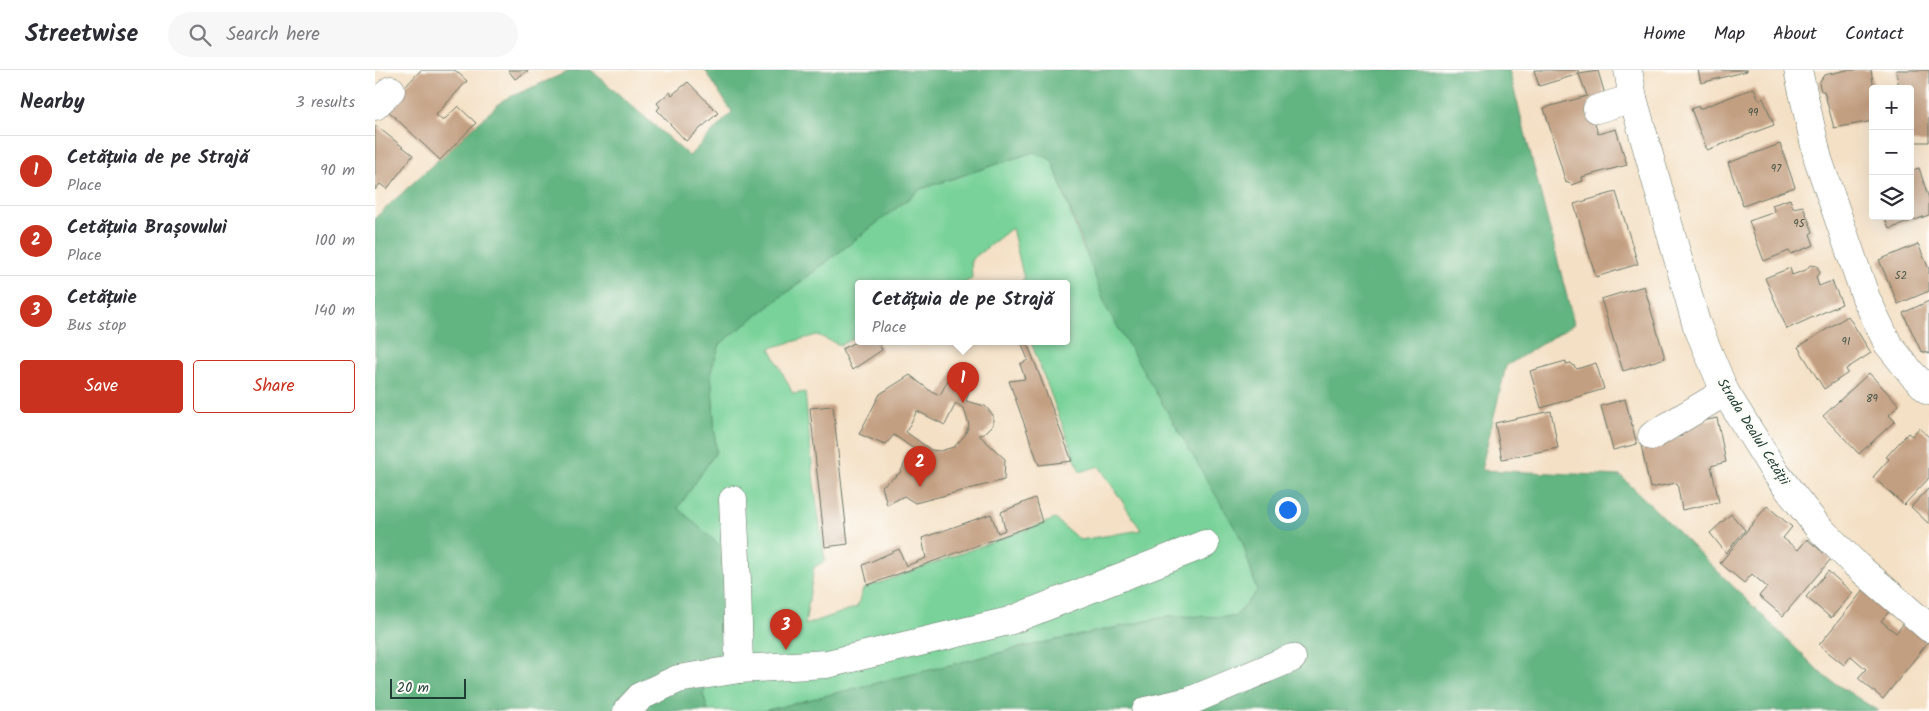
<!DOCTYPE html>
<meta charset="utf-8">
<style>
body{margin:0;font-family:Kalam,sans-serif;background:#f7f7f7;color:#2b2b33}
.controls{position:absolute;right:15px;top:15px;display:grid;overflow:hidden;border-radius:5px;box-shadow:0 5px 20px #0002}
.controls button{width:45px;height:45px;display:grid;place-items:center;padding:0;border:0;border-bottom:1px solid #e1e1e2;background:#fff;color:#2b2b33;font:25px sans-serif}
.scale{position:absolute;left:15px;bottom:12px;width:76px;box-sizing:border-box;padding-left:5px;border:2px solid #1f3d34;border-top:0;font-size:14px;line-height:18px;white-space:nowrap;color:#1f3d34;-webkit-text-stroke:4px #fdfcf7;paint-order:stroke}
.you{position:absolute;left:912px;top:439px;width:18px;height:18px;margin:-12px;border:4px solid #fff;border-radius:50%;background:#1a73e8;box-shadow:0 0 0 8px #1a73e833}
.badge{display:grid;place-items:center;width:32px;height:32px;border-radius:50%;background:#c8321e;color:#fff;font-size:16px;font-weight:700}
.pin{position:absolute;translate:-50% -41px;filter:drop-shadow(0 1px 2px #0008)}
.pin::after{content:'';position:absolute;top:26px;width:18px;height:15px;background:inherit;clip-path:polygon(0 0,100% 0,50% 100%)}
.popup{position:absolute;left:480px;top:210px;width:215px;height:65px;box-sizing:border-box;display:grid;place-content:center;border-radius:5px;background:#fff;filter:drop-shadow(0 1px 4px #0005);font-size:16px;white-space:nowrap;color:#7c7c81}
.popup b{font-size:19px;color:#2b2b33}
.popup::after{content:'';position:absolute;left:50%;top:100%;margin-left:-10px;border:10px solid transparent;border-top-color:#fff}
.list{margin:0;padding:0;list-style:none}
h2{display:flex;justify-content:space-between;align-items:center;height:65px;margin:0;padding:0 20px;font-size:21px}
h2 small{font-size:16px;font-weight:400;color:#7c7c81}
.list li{display:grid;grid-template-columns:32px 1fr auto;gap:15px;align-items:center;box-sizing:border-box;height:70px;padding:0 20px;border-top:1px solid #e1e1e2}
.list b{display:block;font-size:19px;white-space:nowrap}
.list p{margin:0;font-size:16px;white-space:nowrap;color:#7c7c81}
.list em{font-size:16px;font-style:normal;color:#7c7c81}
.actions{display:flex;gap:10px;padding:15px 20px}
.actions a{flex:1;padding:11px 0;border:1px solid #c8321e;border-radius:5px;text-align:center;font-size:18px;color:#c8321e}
.actions .main{background:#c8321e;color:#fff}
.icon{flex:none;width:28px;height:28px;fill:none;stroke:currentColor;stroke-width:2;stroke-linecap:round;stroke-linejoin:round}
.map{position:relative;flex:none;width:1554px;height:641px;overflow:hidden}
header{display:flex;align-items:center;gap:30px;box-sizing:border-box;height:70px;padding:0 25px;background:#fff;border-bottom:1px solid #e1e1e2}
header strong{font-size:24px}
nav{display:flex;gap:28px;margin-inline-start:auto;font-size:18px}
.search{width:350px;height:45px;background:#f7f7f7;display:flex;align-items:center;gap:12px;box-sizing:border-box;padding:0 18px;border-radius:28px;color:#7c7c81;font-size:19px}
main{display:flex}
aside{flex:1;background:#fff}
.map>svg:first-child{display:block}
</style>
<header>
<strong>Streetwise</strong>
<div class="search"><svg class="icon" aria-label="search" viewBox="0 0 24 24"><circle cx="10" cy="10" r="6"/><path d="M15 15l6 6"/></svg>Search here</div>
<nav><a>Home</a><a>Map</a><a>About</a><a>Contact</a></nav>
</header>
<main>
<aside>
<h2>Nearby<small>3 results</small></h2>
<ul class="list">
<li><span class="badge">1</span><div><b>Cetățuia de pe Strajă</b><p>Place</p></div><em>90 m</em></li>
<li><span class="badge">2</span><div><b>Cetățuia Brașovului</b><p>Place</p></div><em>100 m</em></li>
<li><span class="badge">3</span><div><b>Cetățuie</b><p>Bus stop</p></div><em>140 m</em></li>
</ul>
<div class="actions"><a class="main">Save</a><a>Share</a></div>
</aside>
<div class="map">
<svg width="1554" height="641" viewBox="0 0 1554 641">
<rect width="100%" height="100%" fill="#fdfcf7"/>
<filter id="ink" filterUnits="userSpaceOnUse"><feTurbulence type="fractalNoise" baseFrequency=".02" numOctaves="2"/><feDisplacementMap in="SourceGraphic" scale="10" xChannelSelector="R" yChannelSelector="G"/><feConvolveMatrix kernelMatrix="1 2 1 2 8 2 1 2 1" color-interpolation-filters="sRGB"/></filter>
<filter id="wash" filterUnits="userSpaceOnUse"><feTurbulence type="fractalNoise" baseFrequency=".0096" numOctaves="4" result="noise"/><feDisplacementMap in="SourceGraphic" scale="20" xChannelSelector="R" yChannelSelector="G"/><feGaussianBlur stdDeviation="1.12" result="paint"/><feColorMatrix in="noise" values="0 0 0 0 0 0 0 0 0 0 0 0 0 0 0 0 0 1.4 0 .05"/><feComposite in="paint" operator="in"/></filter>
<g filter="url(#wash)">
<rect width="100%" height="100%" fill="#f4e0c5"/>
<path fill="#78d299" stroke="#4c8866" fill-rule="evenodd" d="M 659,82 L 677,90 L 707,176 L 867,470 L 882,521 L 860,547 L 795,546 L 644,578 L 388,641 L 333,641 L 328,624 L 350,571 L 303,438 L 341,382 L 336,301 L 345,274 L 546,119 ZM 637,158 L 649,209 L 642,214 L 692,214 L 692,272 L 656,272 L 705,402 L 724,396 L 766,460 L 705,470 L 680,449 L 488,519 L 482,537 L 430,555 L 439,497 L 450,491 L 439,412 L 430,322 L 418,324 L 395,278 L 442,265 L 465,275 L 484,266 L 484,214 L 587,214 L 597,209 L 596,190 Z"/>
<path fill="#62b481" stroke="#40785a" d="M 197,0 L 216,0 L 314,86 L 357,42 L 330,0 L 1134,0 L 1199,254 L 1131,296 L 1106,400 L 1246,406 L 1449,606 L 1503,641 L 388,641 L 644,578 L 795,546 L 860,547 L 882,521 L 867,470 L 731,237 L 677,90 L 659,82 L 546,119 L 345,274 L 336,301 L 341,382 L 303,438 L 352,482 L 350,571 L 328,624 L 333,641 L 0,641 L 0,148 L 128,30 Z"/>
<g id="blocks">
<g fill="#c39f81" fill-rule="evenodd">
<path d="M 46,0 L 80,0 L 92,11 L 61,45 L 68,51 L 83,36 L 101,53 L 65,90 L 10,38 Z"/>
<path d="M 133,0 L 154,0 L 140,9 Z"/>
<path d="M 1159,0 L 1203,0 L 1204,4 L 1223,1 L 1231,28 L 1214,33 L 1223,64 L 1241,59 L 1252,95 L 1207,107 L 1208,111 L 1196,115 L 1194,112 L 1191,113 L 1169,38 L 1212,26 L 1204,4 L 1164,16 Z"/>
<path d="M 1323,0 L 1372,0 L 1372,1 L 1326,13 Z"/>
<path d="M 1472,0 L 1496,0 L 1499,19 L 1498,19 L 1498,51 L 1459,58 L 1449,21 L 1446,21 L 1444,13 L 1449,5 Z"/>
<path d="M 1521,0 L 1554,0 L 1554,72 L 1535,72 L 1535,19 L 1524,19 Z"/>
<path d="M 313,12 L 343,43 L 311,71 L 282,40 L 285,37 L 282,33 L 295,22 L 297,25 Z"/>
<path d="M 1379,18 L 1384,30 L 1388,28 L 1399,55 L 1332,80 L 1316,39 L 1323,36 L 1324,39 Z"/>
<path d="M 0,55 L 38,85 L 12,119 L 5,114 L 0,120 Z"/>
<path d="M 1405,74 L 1420,117 L 1368,136 L 1353,93 Z"/>
<path d="M 1544,98 L 1554,129 L 1554,145 L 1514,159 L 1509,146 L 1535,146 L 1535,101 Z"/>
<path d="M 1241,122 L 1263,194 L 1221,207 L 1199,134 Z"/>
<path d="M 1415,129 L 1418,138 L 1428,136 L 1438,162 L 1435,164 L 1439,175 L 1416,184 L 1414,181 L 1389,191 L 1374,151 L 1400,142 L 1397,135 Z"/>
<path d="M 1543,174 L 1554,199 L 1554,221 L 1523,234 L 1504,190 Z"/>
<path d="M 1435,195 L 1442,196 L 1445,202 L 1441,207 L 1444,216 L 1457,211 L 1467,234 L 1412,259 L 1390,208 L 1415,198 L 1417,205 L 1431,200 Z"/>
<path d="M 1269,216 L 1290,288 L 1248,301 L 1226,229 Z"/>
<path d="M 1554,231 L 1554,284 L 1546,281 L 1528,243 Z"/>
<path d="M 1473,246 L 1496,283 L 1471,299 L 1473,303 L 1449,319 L 1423,277 Z"/>
<path d="M 484,270 L 484,272 L 503,272 L 507,280 L 477,300 L 467,279 Z"/>
<path d="M 646,272 L 652,272 L 697,391 L 664,395 L 634,311 L 650,309 L 645,294 L 653,290 Z"/>
<path d="M 1191,291 L 1191,294 L 1196,293 L 1202,299 L 1221,293 L 1229,319 L 1166,338 L 1155,301 Z"/>
<path d="M 578,301 L 599,307 L 591,331 L 610,336 L 618,345 L 618,355 L 609,364 L 604,365 L 630,389 L 629,410 L 540,433 L 529,426 L 512,435 L 507,416 L 525,403 L 534,384 L 546,384 L 519,365 L 510,375 L 484,364 L 505,324 L 535,305 L 554,320 L 565,325 ZM 581,333 L 589,339 L 594,355 L 590,365 L 579,377 L 565,381 L 556,380 L 531,362 L 542,341 L 570,355 Z"/>
<path d="M 1494,303 L 1524,335 L 1514,345 L 1520,351 L 1484,384 L 1448,346 Z"/>
<path d="M 1250,329 L 1262,374 L 1238,380 L 1226,336 Z"/>
<path d="M 458,336 L 473,474 L 450,477 L 435,338 Z"/>
<path d="M 1176,341 L 1183,378 L 1127,389 L 1120,353 Z"/>
<path d="M 1342,348 L 1351,392 L 1336,396 L 1344,432 L 1307,440 L 1302,413 L 1275,418 L 1266,375 L 1307,366 L 1305,356 Z"/>
<path d="M 1544,358 L 1554,367 L 1554,408 L 1529,435 L 1498,407 L 1514,389 L 1511,387 L 1533,363 L 1537,366 Z"/>
<path d="M 1554,418 L 1554,454 L 1536,437 Z"/>
<path d="M 660,428 L 667,452 L 493,515 L 488,495 L 524,479 L 531,496 L 551,488 L 547,468 L 616,444 L 623,463 L 630,460 L 626,442 Z"/>
<path d="M 1392,436 L 1417,457 L 1408,468 L 1423,480 L 1432,469 L 1456,489 L 1408,546 L 1384,526 L 1392,517 L 1377,504 L 1369,513 L 1345,493 Z"/>
<path d="M 1356,444 L 1370,460 L 1351,483 L 1335,463 Z"/>
<path d="M 1453,501 L 1478,523 L 1456,548 L 1431,527 Z"/>
<path d="M 1490,518 L 1516,539 L 1506,551 L 1521,563 L 1530,552 L 1554,571 L 1508,629 L 1483,608 L 1491,599 L 1476,586 L 1469,595 L 1444,575 Z"/>
</g>
</g>
</g>
<g filter="url(#ink)">
<use href="#blocks" fill-opacity="0" stroke="#6a7667" stroke-width="1"/>
<g fill="none" stroke-linecap="round" stroke-linejoin="round">
<g stroke="#6a7667" stroke-width="29">
<g id="minor">
<path d="M 1253,0 L 1258,28 L 1321,253 L 1350,322 L 1400,402 L 1442,456 L 1480,494 L 1554,558"/>
<path d="M 1423,0 L 1443,89 L 1491,228 L 1513,274 L 1537,304 L 1554,321"/>
<path d="M 0,36 L 16,20"/>
<path d="M 1222,39 L 1258,28"/>
<path d="M 1277,366 L 1350,322"/>
<path d="M 358,430 L 362,511 L 364,599"/>
<path d="M 252,641 L 266,626 L 303,609 L 364,599 L 452,594 L 634,551 L 830,474"/>
<path d="M 771,641 L 815,631 L 917,588"/>
</g>
</g>
<use href="#minor" stroke="#fff" stroke-width="28"/>
</g>
</g>
<g text-anchor="middle" dominant-baseline="central" stroke-width="4.5" stroke-linejoin="round" paint-order="stroke">
<g font-size="11" fill="#485647">
<text x="1378" y="43">99</text>
<text x="1401" y="99">97</text>
<text x="1424" y="154">95</text>
<text x="1526" y="206">52</text>
<text x="1471" y="272">91</text>
<text x="1497" y="329">89</text>
</g>
<g font-size="14" fill="#1f3d34" stroke="#fdfcf7">
<text transform="translate(1378 362) rotate(58)">Strada Dealul Cetății</text>
</g>
</g>
</svg>
<div class="controls">
<button>+</button>
<button>−</button>
<button><svg class="icon" aria-label="layers" viewBox="0 0 24 24"><path d="M12 4l9 5-9 5-9-5zM3 14l9 5 9-5"/></svg></button>
</div>
<div class="scale">20 m</div>
<div class="you"></div>
<div class="pin badge" style="left:588px;top:333px">1</div>
<div class="popup"><b>Cetățuia de pe Strajă</b>Place</div>
<div class="pin badge" style="left:545px;top:417px">2</div>
<div class="pin badge" style="left:411px;top:580px">3</div>
</div>
</main>
